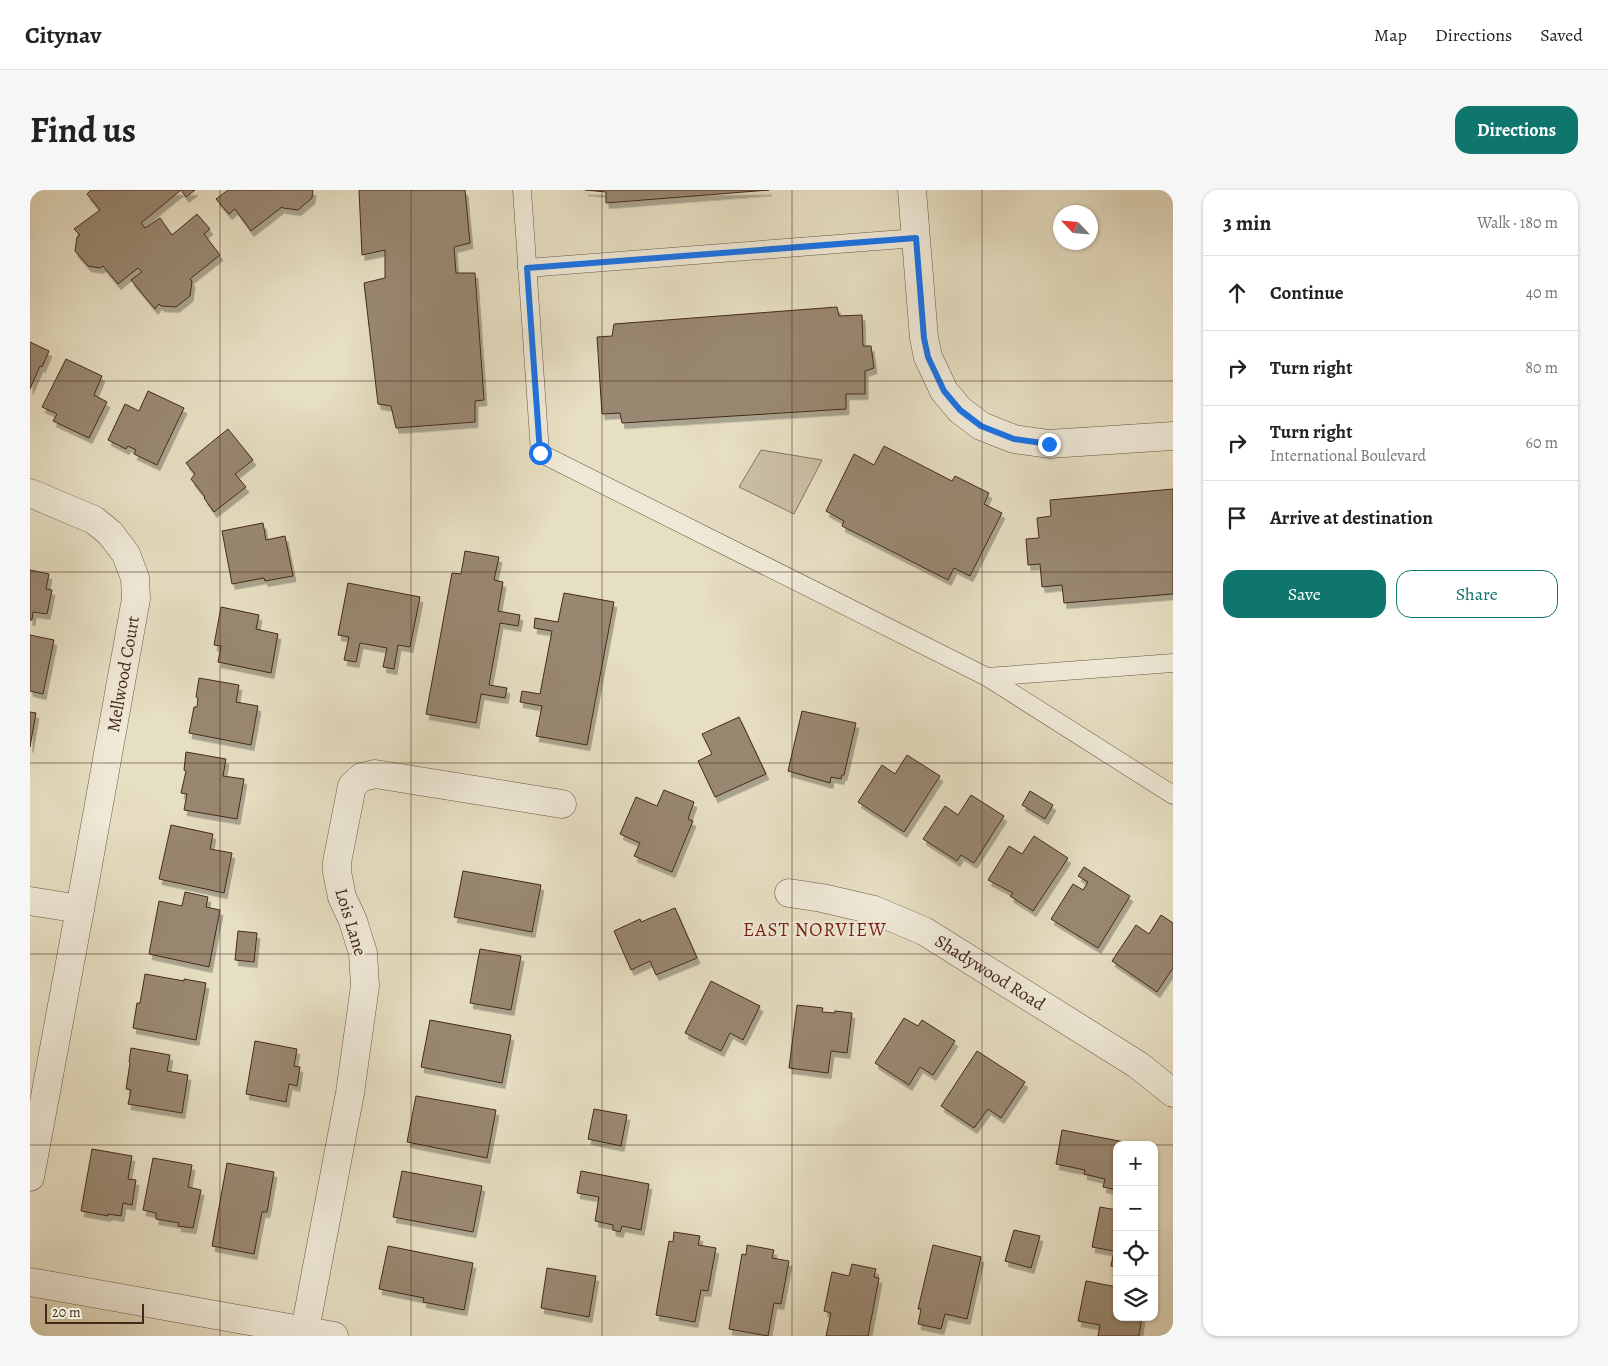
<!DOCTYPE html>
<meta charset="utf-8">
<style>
body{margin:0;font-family:Alegreya,serif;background:#f6f6f6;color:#222}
.controls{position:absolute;right:15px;bottom:15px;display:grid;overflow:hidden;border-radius:10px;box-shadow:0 1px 4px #0004}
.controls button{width:45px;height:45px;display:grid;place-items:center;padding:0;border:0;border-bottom:1px solid #e0e0e0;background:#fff;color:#222;font:25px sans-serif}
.compass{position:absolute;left:1023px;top:15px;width:45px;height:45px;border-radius:50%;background:#fff;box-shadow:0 1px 4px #0004;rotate:296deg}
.scale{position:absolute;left:15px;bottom:12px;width:99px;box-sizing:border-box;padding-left:5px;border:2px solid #442919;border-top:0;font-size:14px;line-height:18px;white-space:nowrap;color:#442919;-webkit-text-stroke:4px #efead8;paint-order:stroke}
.stop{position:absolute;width:15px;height:15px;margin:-11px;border:4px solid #1a73e8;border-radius:50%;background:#fff}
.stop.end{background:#1a73e8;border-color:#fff;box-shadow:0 1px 5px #0008}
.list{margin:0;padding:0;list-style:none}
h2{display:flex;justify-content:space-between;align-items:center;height:65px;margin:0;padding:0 20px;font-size:21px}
h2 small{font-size:16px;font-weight:400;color:#767676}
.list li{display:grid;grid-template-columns:32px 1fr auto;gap:15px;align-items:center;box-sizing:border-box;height:75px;padding:0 20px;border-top:1px solid #e0e0e0}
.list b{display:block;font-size:19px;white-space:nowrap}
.list p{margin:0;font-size:16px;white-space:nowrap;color:#767676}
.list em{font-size:16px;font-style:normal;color:#767676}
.actions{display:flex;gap:10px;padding:15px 20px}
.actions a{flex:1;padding:11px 0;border:1px solid #0f766e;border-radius:15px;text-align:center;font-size:18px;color:#0f766e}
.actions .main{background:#0f766e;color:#fff}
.icon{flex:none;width:28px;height:28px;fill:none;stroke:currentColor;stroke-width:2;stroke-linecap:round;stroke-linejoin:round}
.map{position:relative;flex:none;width:1143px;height:1146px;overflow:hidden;border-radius:15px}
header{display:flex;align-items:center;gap:30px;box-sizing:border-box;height:70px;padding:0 25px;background:#fff;border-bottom:1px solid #e0e0e0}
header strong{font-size:24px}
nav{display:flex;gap:28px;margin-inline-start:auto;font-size:18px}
.intro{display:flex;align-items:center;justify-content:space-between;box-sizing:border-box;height:120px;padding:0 30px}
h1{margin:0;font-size:35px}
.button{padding:12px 22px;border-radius:15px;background:#0f766e;color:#fff;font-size:18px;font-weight:700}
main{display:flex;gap:30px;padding:0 30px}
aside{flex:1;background:#fff;border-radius:15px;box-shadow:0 1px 4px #0004}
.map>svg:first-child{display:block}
</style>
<header>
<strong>Citynav</strong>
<nav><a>Map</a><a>Directions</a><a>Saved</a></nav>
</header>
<div class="intro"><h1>Find us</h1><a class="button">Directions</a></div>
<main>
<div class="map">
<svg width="1143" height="1146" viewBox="0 0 1143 1146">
<defs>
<filter id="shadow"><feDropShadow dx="3" dy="5.5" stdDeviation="0" flood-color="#0004"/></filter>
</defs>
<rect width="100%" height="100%" fill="#e7dfc3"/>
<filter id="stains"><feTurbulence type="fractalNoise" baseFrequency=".004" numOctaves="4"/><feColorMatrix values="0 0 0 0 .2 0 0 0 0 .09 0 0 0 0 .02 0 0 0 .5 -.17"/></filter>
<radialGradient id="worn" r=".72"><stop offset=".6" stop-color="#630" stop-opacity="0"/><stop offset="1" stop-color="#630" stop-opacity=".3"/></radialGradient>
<path fill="#cbc0a6" stroke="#887460" d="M 731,260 L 792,270 L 764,324 L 709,297 Z"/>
<g fill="#998871" stroke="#442919" filter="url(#shadow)">
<path d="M 61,0 L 165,0 L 156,7 L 151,0 L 111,33 L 115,38 L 130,28 L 142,45 L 167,24 L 180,39 L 174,44 L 190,65 L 160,89 L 162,91 L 160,106 L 146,117 L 131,116 L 129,114 L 125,119 L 101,90 L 112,82 L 108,78 L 88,94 L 73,76 L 70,78 L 58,76 L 45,61 L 47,47 L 50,45 L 44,39 L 70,20 L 57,4 Z"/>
<path d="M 198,0 L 283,0 L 282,8 L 268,20 L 253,18 L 252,17 L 221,41 L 205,19 L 199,24 L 186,9 Z"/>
<path d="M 329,0 L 435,0 L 440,53 L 424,57 L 426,83 L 445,83 L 454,210 L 445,211 L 445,232 L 366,238 L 361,216 L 348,214 L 334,93 L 355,88 L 355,60 L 332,65 Z"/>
<path d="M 555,0 L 739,0 L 576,13 L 576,2 Z"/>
<path d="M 807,117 L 809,126 L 832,125 L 833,156 L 841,156 L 844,178 L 835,181 L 835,204 L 816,204 L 816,219 L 592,233 L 590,223 L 572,224 L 567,147 L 582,146 L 584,134 Z"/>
<path d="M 0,152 L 19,161 L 12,177 L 10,176 L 0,199 Z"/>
<path d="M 36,169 L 72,186 L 64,205 L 77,212 L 59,248 L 23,231 L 27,224 L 12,217 Z"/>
<path d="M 118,201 L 154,218 L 127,275 L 104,264 L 106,260 L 98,256 L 96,259 L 78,250 L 95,214 L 109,221 Z"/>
<path d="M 198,239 L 223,270 L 205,284 L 216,297 L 184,322 L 174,308 L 175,307 L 161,289 L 165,284 L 156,273 Z"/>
<path d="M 854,256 L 922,291 L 925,286 L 959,303 L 954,314 L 972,323 L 940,386 L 924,378 L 918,390 L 812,336 L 814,331 L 796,321 L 824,264 L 844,275 Z"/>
<path d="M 1143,299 L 1143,404 L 1034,413 L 1032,395 L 1012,397 L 1010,374 L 998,375 L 996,349 L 1009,348 L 1007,328 L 1021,326 L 1020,310 Z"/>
<path d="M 233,333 L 236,350 L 255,346 L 263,386 L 235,391 L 234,388 L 202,394 L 192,341 Z"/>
<path d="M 435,361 L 469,367 L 464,390 L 473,392 L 468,421 L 490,425 L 488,436 L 470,433 L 459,495 L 477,498 L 475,508 L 451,504 L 446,533 L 396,524 L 422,383 L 431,384 Z"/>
<path d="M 0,380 L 19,384 L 16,399 L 22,400 L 17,424 L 3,422 L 2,430 L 0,430 Z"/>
<path d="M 318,393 L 390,407 L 380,457 L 368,455 L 364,479 L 353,477 L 357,458 L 330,453 L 326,472 L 314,470 L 319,447 L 308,445 Z"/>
<path d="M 534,403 L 584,412 L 557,555 L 506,546 L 512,516 L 490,512 L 492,501 L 510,504 L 522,441 L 504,438 L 505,428 L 528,432 Z"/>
<path d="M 191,417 L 229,425 L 226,439 L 248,444 L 241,483 L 188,472 L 191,456 L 184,455 Z"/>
<path d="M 0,445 L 24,450 L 13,504 L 0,501 Z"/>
<path d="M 169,488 L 209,495 L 206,512 L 228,516 L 221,555 L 159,543 L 164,517 L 167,517 L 168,508 L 166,507 Z"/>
<path d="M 772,521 L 826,533 L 814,585 L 812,585 L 811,589 L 801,587 L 800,593 L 758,581 Z"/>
<path d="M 0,522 L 6,523 L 0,557 Z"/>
<path d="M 709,527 L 736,584 L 685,607 L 668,571 L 682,564 L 672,544 Z"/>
<path d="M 156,562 L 196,569 L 193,586 L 214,589 L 207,629 L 154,620 L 157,604 L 151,603 L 156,581 L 154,580 Z"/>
<path d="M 877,565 L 910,586 L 874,642 L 828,612 L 852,575 L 865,584 Z"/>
<path d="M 634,600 L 664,612 L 658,629 L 663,631 L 642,682 L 604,666 L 610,653 L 590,644 L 606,607 L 627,616 Z"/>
<path d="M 1000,601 L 1023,615 L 1015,629 L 992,615 Z"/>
<path d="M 941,605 L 974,626 L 944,673 L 931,665 L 927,671 L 893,649 L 915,616 L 928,625 Z"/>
<path d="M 141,635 L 183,644 L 180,659 L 202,663 L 194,703 L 129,689 Z"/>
<path d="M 1004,646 L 1038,668 L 1003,721 L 980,706 L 983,703 L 958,690 L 979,656 L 992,664 Z"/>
<path d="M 1054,677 L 1100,706 L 1068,758 L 1021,729 L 1043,694 L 1053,700 L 1058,692 L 1048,686 Z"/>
<path d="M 433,681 L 511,695 L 502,742 L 424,727 Z"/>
<path d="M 155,702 L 178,707 L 176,717 L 190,720 L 179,777 L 119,764 L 129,711 L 152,716 Z"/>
<path d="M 645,718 L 667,768 L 626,785 L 620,771 L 601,780 L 584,741 L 610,729 L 611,732 Z"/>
<path d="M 1131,725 L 1143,733 L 1143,778 L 1127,802 L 1082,771 L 1106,735 L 1119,744 Z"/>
<path d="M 208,741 L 227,743 L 224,772 L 205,770 Z"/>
<path d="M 450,759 L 491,766 L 481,820 L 440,813 Z"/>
<path d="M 115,784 L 154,791 L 154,789 L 176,793 L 166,850 L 103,838 L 107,813 L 110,813 Z"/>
<path d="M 681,791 L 730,816 L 713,850 L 700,843 L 691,861 L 655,843 Z"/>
<path d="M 767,815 L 793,818 L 792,822 L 805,823 L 805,821 L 822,823 L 817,863 L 801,861 L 798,883 L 759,878 Z"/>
<path d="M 874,828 L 888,836 L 892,830 L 925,851 L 903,885 L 890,877 L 879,895 L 845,873 Z"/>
<path d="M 400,830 L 481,845 L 472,893 L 391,877 Z"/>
<path d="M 225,851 L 267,859 L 264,876 L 270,877 L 267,896 L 259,894 L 256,912 L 216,904 Z"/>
<path d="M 101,858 L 140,865 L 137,881 L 158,885 L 152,923 L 98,914 L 101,900 L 96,899 L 100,873 L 99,872 Z"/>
<path d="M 947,861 L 995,892 L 971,928 L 958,919 L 944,938 L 911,916 Z"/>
<path d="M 386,906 L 466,920 L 457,968 L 377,952 Z"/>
<path d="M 564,919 L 597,925 L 591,956 L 558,949 Z"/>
<path d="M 1032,940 L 1110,955 L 1087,955 L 1087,1000 L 1073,997 L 1075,989 L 1054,984 L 1055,980 L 1026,974 Z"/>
<path d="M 62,959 L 102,966 L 98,989 L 106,990 L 102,1015 L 93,1013 L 91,1026 L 78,1024 L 78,1026 L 51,1021 Z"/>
<path d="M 123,968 L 162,975 L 158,997 L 171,1000 L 163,1038 L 148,1036 L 149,1033 L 126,1029 L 126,1023 L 113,1020 Z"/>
<path d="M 197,973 L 244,982 L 237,1022 L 232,1022 L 224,1064 L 182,1056 Z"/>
<path d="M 372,981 L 452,996 L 443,1042 L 363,1027 Z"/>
<path d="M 551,981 L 619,994 L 611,1040 L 592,1036 L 590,1042 L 583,1040 L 583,1035 L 565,1031 L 569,1007 L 547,1003 Z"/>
<path d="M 1070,1017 L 1087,1020 L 1087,1077 L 1081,1076 L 1084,1061 L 1062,1057 Z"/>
<path d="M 984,1040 L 1010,1046 L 1001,1078 L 975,1071 Z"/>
<path d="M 644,1042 L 670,1046 L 668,1055 L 686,1058 L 678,1101 L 671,1100 L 665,1132 L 626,1125 L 639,1051 L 643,1052 Z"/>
<path d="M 717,1055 L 744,1060 L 742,1068 L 759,1071 L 751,1114 L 744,1113 L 738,1146 L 699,1139 L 712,1064 L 716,1065 Z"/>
<path d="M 903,1055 L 951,1067 L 937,1129 L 915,1124 L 911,1139 L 888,1134 L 891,1119 L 888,1119 Z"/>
<path d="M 358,1056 L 443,1073 L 434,1120 L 393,1112 L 394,1108 L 349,1099 Z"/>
<path d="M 822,1074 L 846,1079 L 844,1087 L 849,1088 L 838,1146 L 796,1146 L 801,1123 L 794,1121 L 802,1082 L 819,1086 Z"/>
<path d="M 517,1078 L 566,1086 L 559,1127 L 511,1118 Z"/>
<path d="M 1056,1091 L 1087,1097 L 1087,1127 L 1112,1127 L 1109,1146 L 1068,1146 L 1070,1135 L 1048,1131 Z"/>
</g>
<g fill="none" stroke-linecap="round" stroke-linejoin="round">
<g stroke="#6d5644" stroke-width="19">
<g id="service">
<path d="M 492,0 L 510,263 L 957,487 L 1143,605"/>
<path d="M 497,78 L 886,48"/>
<path d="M 957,487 L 1143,473"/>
</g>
</g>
<g stroke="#6d5644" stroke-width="29">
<g id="minor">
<path d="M 882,0 L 894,148 L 898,167 L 914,201 L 930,220 L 951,236 L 984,249 L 1019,254 L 1143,246"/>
<path d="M 0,303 L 64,330 L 80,343 L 96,364 L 105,388 L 106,409 L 50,719 L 0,711"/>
<path id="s1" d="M 759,703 L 792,708 L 844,720 L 894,741 L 1108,875 L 1143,903"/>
<path d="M 0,987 L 50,719"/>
<path d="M 0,1092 L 304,1146"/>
<path d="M 275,1140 L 320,903 L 335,796 L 333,763 L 323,731 L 312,707 L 307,682 L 307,672 L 322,596 L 332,587 L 345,584 L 532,614"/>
</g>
</g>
<use href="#service" stroke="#efead8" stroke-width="18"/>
<use href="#minor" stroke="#efead8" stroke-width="28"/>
</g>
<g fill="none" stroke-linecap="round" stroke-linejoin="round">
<path stroke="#1a73e8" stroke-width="6" d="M 510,263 L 497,78 L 886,48 L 894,148 L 898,167 L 914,201 L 930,220 L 951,236 L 984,249 L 1019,254"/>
</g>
<path fill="none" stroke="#442919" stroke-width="1" stroke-opacity="0.55" d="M 190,0 L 190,1146M 381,0 L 381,1146M 572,0 L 572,1146M 762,0 L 762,1146M 952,0 L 952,1146M 0,191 L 1143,191M 0,382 L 1143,382M 0,573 L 1143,573M 0,764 L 1143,764M 0,955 L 1087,955M 1124,955 L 1143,955"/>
<g text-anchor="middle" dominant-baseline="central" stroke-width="4.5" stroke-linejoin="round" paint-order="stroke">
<g font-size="18" fill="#442919" stroke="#efead8">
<text transform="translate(93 484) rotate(-80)">Mellwood Court</text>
<text transform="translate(321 732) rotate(73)">Lois Lane</text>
<text stroke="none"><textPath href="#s1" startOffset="219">Shadywood Road</textPath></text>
</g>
<g font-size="19" letter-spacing="1" fill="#7a1f14" stroke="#efead8">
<text x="785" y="740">EAST NORVIEW</text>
</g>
</g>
<rect width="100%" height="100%" filter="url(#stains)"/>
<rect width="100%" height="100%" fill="url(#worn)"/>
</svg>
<div class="controls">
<button>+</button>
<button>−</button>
<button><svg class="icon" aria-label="locate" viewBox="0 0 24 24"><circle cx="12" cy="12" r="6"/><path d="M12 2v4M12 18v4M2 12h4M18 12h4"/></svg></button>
<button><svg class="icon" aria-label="layers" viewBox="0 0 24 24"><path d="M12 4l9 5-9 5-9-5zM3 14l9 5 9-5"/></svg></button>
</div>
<svg class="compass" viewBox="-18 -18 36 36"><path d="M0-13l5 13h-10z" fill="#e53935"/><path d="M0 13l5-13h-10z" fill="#767676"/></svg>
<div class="scale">20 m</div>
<div class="stop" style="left:510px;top:263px"></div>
<div class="stop end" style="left:1019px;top:254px"></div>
</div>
<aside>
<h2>3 min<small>Walk · 180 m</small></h2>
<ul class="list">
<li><svg class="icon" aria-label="ahead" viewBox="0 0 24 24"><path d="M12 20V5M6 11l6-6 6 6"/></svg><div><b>Continue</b></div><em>40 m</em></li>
<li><svg class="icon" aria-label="right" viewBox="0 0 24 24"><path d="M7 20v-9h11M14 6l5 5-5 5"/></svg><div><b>Turn right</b></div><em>80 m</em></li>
<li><svg class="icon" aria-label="right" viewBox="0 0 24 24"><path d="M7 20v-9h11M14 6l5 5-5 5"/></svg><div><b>Turn right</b><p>International Boulevard</p></div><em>60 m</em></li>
<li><svg class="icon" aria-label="arrive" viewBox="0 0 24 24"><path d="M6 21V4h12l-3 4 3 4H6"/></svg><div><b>Arrive at destination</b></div></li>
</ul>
<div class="actions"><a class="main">Save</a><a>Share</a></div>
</aside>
</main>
